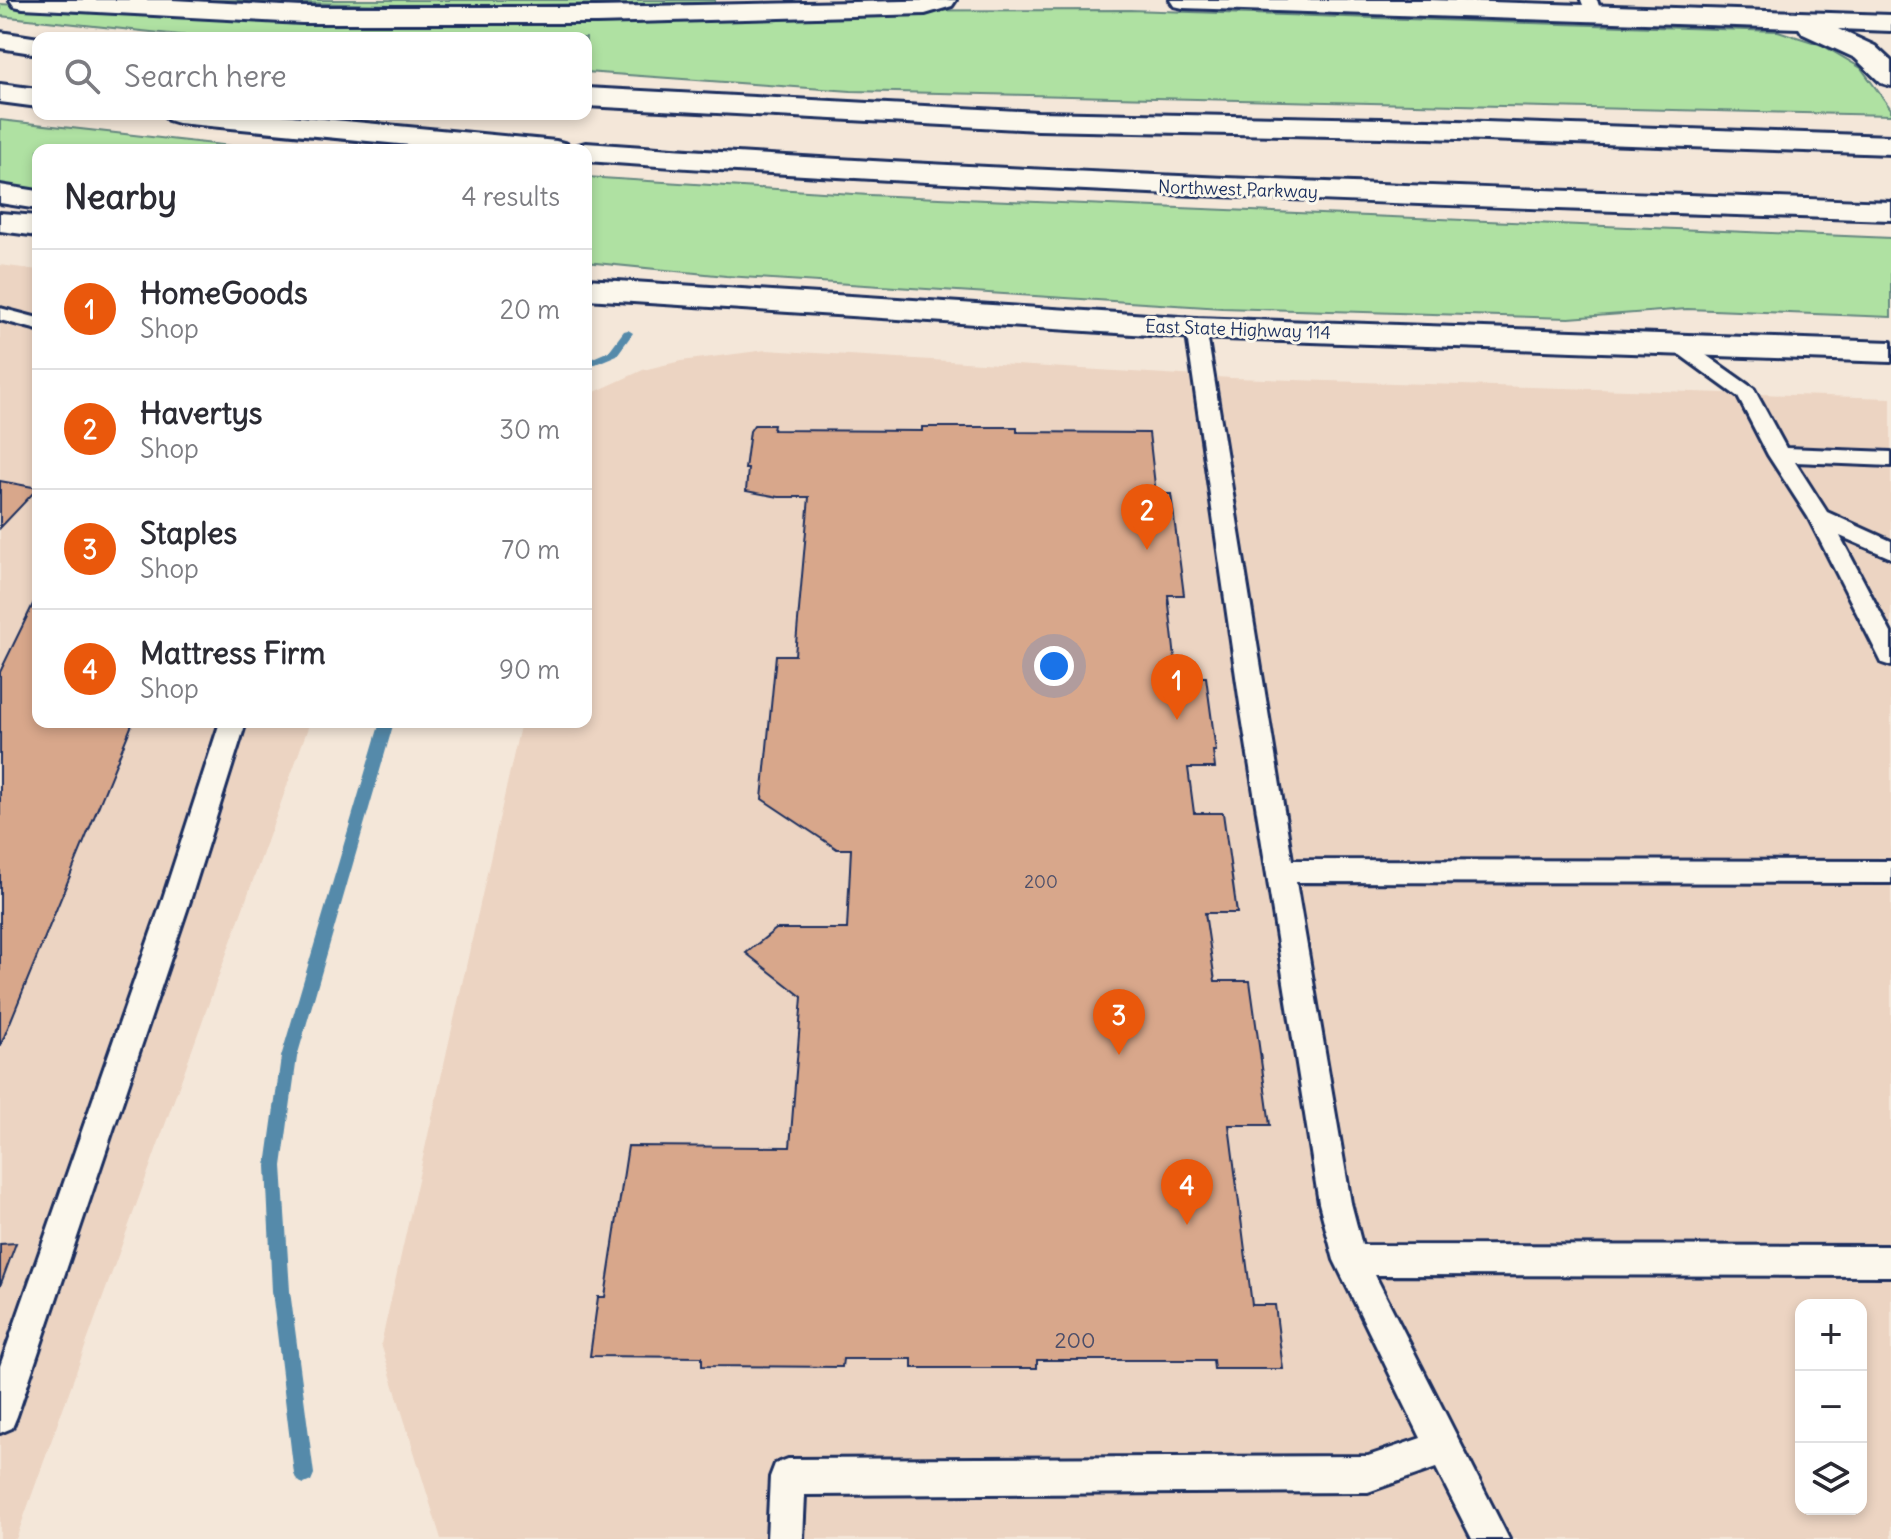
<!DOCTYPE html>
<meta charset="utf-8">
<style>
body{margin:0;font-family:Delius,sans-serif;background:#f2f2f3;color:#2b2b33}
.controls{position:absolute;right:24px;bottom:24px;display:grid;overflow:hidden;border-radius:16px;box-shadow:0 4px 12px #0003}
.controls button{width:72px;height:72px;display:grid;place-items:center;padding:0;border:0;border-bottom:2px solid #e1e1e2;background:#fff;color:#2b2b33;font:40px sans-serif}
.you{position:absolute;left:1054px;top:666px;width:28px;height:28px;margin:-20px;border:6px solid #fff;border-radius:50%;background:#1a73e8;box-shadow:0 0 0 12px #1a73e833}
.badge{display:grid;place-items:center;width:52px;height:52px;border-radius:50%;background:#ea580c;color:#fff;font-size:26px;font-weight:700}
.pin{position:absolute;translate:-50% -66px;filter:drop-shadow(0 2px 4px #0008)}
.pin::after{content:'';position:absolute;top:42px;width:28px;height:24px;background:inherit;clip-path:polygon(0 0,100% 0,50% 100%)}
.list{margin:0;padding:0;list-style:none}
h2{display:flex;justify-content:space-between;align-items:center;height:104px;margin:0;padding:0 32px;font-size:34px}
h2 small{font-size:26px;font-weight:400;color:#7c7c81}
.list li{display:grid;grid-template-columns:52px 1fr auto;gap:24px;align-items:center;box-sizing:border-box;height:120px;padding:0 32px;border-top:2px solid #e1e1e2}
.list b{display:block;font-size:30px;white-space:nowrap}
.list p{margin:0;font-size:26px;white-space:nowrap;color:#7c7c81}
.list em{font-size:26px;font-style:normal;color:#7c7c81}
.icon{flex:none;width:44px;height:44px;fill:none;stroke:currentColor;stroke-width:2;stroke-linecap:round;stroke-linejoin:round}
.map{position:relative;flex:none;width:1891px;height:1539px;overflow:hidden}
.search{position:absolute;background:#fff;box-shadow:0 4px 12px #0003;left:32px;top:32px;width:560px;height:88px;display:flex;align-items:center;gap:20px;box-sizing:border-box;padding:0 28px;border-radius:16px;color:#7c7c81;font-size:30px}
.panel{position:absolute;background:#fff;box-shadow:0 4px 12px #0003;left:32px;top:144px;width:560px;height:584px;border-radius:16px}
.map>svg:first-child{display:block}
</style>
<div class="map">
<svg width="1891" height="1539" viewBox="0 0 1891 1539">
<rect width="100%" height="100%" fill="#f4e7d9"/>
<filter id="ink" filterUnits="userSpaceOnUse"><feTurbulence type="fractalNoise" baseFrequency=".0125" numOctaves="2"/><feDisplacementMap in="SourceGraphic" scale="16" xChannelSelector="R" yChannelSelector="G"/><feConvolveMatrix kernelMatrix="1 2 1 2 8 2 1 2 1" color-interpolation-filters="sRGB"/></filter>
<g filter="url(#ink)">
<g fill="#ecd4c2" fill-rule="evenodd">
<path d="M 0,265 L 38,270 L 38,722 L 310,722 L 16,1539 L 0,1539 Z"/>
<path d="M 766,350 L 1232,378 L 1891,398 L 1891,1539 L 441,1539 L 381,1344 L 521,722 L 586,722 L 586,396 L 643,370 L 681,361 ZM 1801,1305 L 1861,1305 L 1861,1509 L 1801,1509 Z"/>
</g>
<g fill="#afe1a2" stroke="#658880" stroke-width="2">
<path d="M 158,0 L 715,0 L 715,3 L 442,6 Z"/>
<path d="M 0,4 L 132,12 L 1130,10 L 1778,31 L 1822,45 L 1861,68 L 1891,109 L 1891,115 L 851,91 L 586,72 L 586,38 L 208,38 L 0,16 Z"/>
<path d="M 0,120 L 267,150 L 38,150 L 38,193 L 0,187 Z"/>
<path d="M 586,177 L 869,195 L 1891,238 L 1891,317 L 1687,309 L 1569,318 L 1222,308 L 726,276 L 586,262 Z"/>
</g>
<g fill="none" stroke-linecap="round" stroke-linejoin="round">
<g fill="#558aaa" fill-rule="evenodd">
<path d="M 628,330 L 633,333 L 617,355 L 586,368 L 586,361 L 609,351 L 624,331 Z"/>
<path d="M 380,722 L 394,722 L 297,1057 L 282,1166 L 290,1291 L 314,1474 L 311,1481 L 304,1484 L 297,1481 L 294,1474 L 272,1291 L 266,1166 L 281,1057 Z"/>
</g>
</g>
<g fill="#d8a78b" stroke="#1b2f5e" stroke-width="2">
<path d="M 754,425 L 774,425 L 773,430 L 922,431 L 922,427 L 1017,427 L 1017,432 L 1149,433 L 1156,494 L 1171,494 L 1184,595 L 1168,595 L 1177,677 L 1206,677 L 1216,751 L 1213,751 L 1215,768 L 1188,768 L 1194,813 L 1223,813 L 1237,913 L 1205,913 L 1215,981 L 1250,981 L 1270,1125 L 1229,1125 L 1252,1305 L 1275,1305 L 1283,1369 L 1214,1369 L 1213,1360 L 1037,1360 L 1037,1368 L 912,1368 L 912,1359 L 843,1359 L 842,1367 L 702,1366 L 702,1357 L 590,1356 L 598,1297 L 605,1297 L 628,1146 L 790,1147 L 802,997 L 746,953 L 776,929 L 847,929 L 851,849 L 837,849 L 762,799 L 776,655 L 795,655 L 809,497 L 779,497 L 746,491 L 748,469 L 745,469 L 750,431 Z"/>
<path d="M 0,481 L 38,488 L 0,528 Z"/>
<path d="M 37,596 L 38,722 L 133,722 L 0,1047 L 0,672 Z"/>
<path d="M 16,1243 L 0,1286 L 0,1244 Z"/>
</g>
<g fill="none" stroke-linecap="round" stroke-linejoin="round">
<g stroke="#1b2f5e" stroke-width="6">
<g id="lane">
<path d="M 1581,0 L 1597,0 L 1601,12 L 1599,15 L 1587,15 Z"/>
<path d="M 0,308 L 38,318 L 38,330 L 0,320 Z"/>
<path d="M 1196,322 L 1206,328 L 1292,860 L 1891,861 L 1891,883 L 1296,882 L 1351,1203 L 1362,1245 L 1891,1246 L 1891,1276 L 1375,1275 L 1509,1539 L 1472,1539 L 1436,1468 L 1368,1492 L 805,1495 L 803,1539 L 767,1539 L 770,1477 L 775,1464 L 788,1459 L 1368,1456 L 1421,1438 L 1334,1260 L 1319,1203 L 1241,711 L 1186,328 Z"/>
<path d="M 1679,339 L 1686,341 L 1754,389 L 1786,448 L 1891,452 L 1891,466 L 1795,462 L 1827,512 L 1891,541 L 1891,558 L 1840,536 L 1891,633 L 1891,666 L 1882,663 L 1879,657 L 1808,517 L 1768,455 L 1738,397 L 1672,349 L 1669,345 L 1672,341 Z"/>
<path d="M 220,722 L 246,722 L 189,904 L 17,1416 L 12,1428 L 0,1433 L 0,1366 L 161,904 Z"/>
</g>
</g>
<g stroke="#1b2f5e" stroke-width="6">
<g id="secondary">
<path d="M 1170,0 L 1430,0 L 1891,15 L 1891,31 L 1838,29 L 1875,46 L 1891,61 L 1891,86 L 1881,83 L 1855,58 L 1803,34 L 1799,28 L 1183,8 L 1174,6 Z"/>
<path d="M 0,213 L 38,216 L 38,236 L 0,231 Z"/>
<path d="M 586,279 L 1196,318 L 1891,342 L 1891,362 L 1196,338 L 586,299 Z"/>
</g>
</g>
<g stroke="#1b2f5e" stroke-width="6">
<g id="highway">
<path d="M 10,0 L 172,0 L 302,7 L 596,7 L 956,0 L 952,6 L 925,14 L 596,23 L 302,23 L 23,8 L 14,6 Z"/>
<path d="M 0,32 L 39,38 L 38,54 L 0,48 Z"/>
<path d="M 0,84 L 38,89 L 38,107 L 0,102 Z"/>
<path d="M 586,88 L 1038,112 L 1429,120 L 1891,136 L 1891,154 L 1429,138 L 1038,130 L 586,106 Z"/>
<path d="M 163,114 L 271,114 L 556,141 L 567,144 L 571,150 L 462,150 L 178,123 L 168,120 Z"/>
<path d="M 586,143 C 1021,174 1456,187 1891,202 L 1891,220 C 1456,206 1021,192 586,161 L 586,150 L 572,150 L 575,146 Z"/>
<path d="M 0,185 L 38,191 L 38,209 L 0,203 Z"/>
</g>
</g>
<use href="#lane" fill="#fbf7ec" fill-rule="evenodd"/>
<use href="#secondary" fill="#fbf7ec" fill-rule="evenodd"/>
<use href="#highway" fill="#fbf7ec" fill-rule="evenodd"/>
</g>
</g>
<g text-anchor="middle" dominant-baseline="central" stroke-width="6" stroke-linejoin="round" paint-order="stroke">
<g font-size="18" fill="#1b2f5e" stroke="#fbf7ec">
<text transform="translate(1238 189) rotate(2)">Northwest Parkway</text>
<text transform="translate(1238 329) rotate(2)">East State Highway 114</text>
</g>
<g font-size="18" fill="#4a4d69">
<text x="1041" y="881">200</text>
</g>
<g font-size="22" fill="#4a4d69">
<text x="1075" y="1340">200</text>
</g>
</g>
</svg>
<div class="controls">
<button>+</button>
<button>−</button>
<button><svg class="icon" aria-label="layers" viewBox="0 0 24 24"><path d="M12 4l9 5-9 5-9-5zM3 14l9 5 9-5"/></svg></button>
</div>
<div class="you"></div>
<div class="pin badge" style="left:1177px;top:720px">1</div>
<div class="pin badge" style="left:1147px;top:550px">2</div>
<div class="pin badge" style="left:1119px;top:1055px">3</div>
<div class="pin badge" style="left:1187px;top:1225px">4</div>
<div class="search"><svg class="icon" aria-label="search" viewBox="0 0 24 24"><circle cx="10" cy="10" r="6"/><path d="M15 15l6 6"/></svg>Search here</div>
<section class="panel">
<h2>Nearby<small>4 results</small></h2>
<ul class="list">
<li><span class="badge">1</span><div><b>HomeGoods</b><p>Shop</p></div><em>20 m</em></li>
<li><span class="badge">2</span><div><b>Havertys</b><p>Shop</p></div><em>30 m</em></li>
<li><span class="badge">3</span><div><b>Staples</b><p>Shop</p></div><em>70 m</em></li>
<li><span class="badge">4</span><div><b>Mattress Firm</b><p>Shop</p></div><em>90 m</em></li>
</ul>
</section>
</div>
